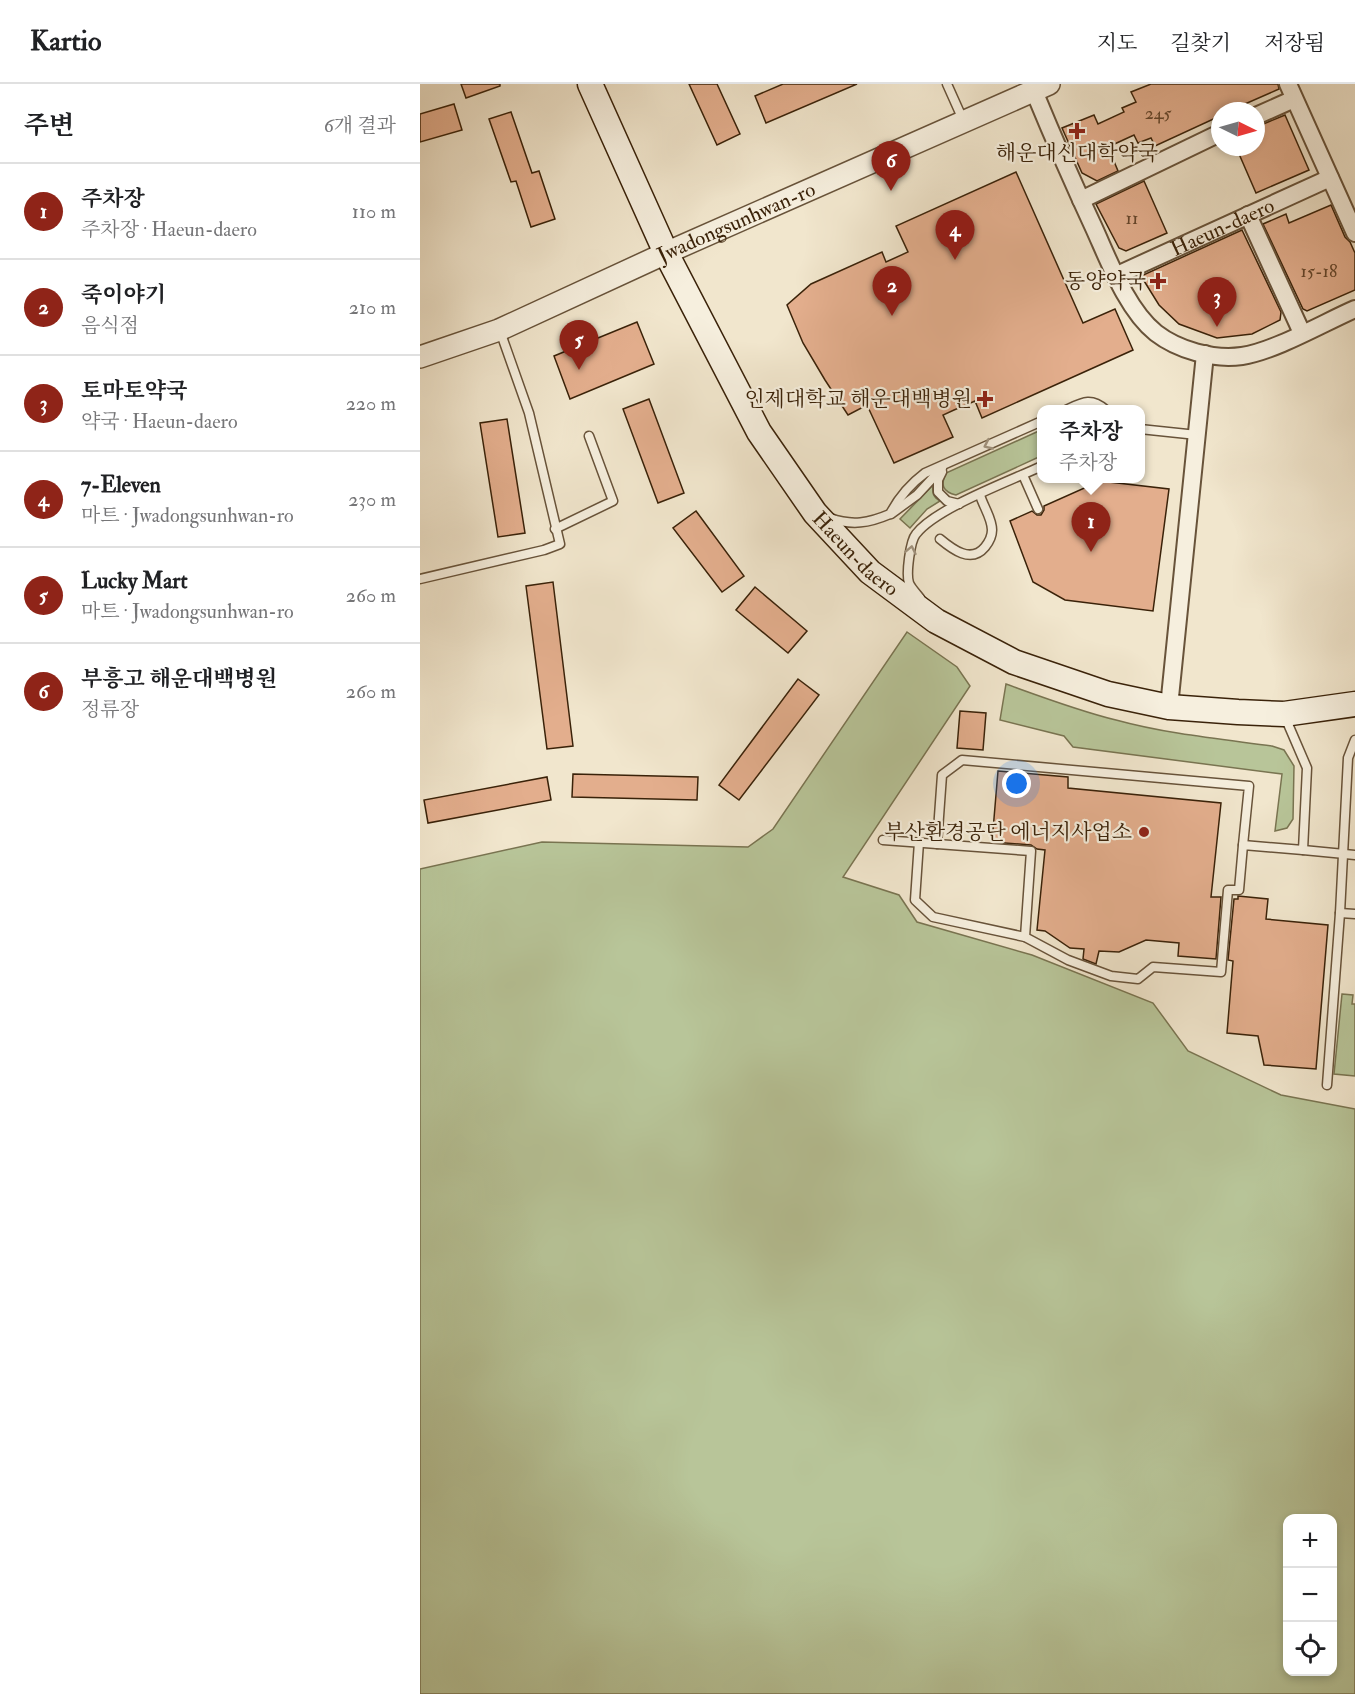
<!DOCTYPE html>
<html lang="ko">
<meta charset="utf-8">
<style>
body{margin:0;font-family:"IM FELL Double Pica","Noto Serif KR",serif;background:#f6f6f6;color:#202124}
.controls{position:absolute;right:18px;bottom:18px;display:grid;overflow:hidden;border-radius:12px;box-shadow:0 3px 9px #0003}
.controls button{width:54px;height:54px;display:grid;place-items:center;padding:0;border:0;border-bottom:2px solid #e0e0e0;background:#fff;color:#202124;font:30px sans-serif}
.compass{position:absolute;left:791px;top:18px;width:54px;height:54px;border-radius:50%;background:#fff;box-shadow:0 3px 9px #0003;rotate:95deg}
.you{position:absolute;left:597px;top:700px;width:21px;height:21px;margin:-15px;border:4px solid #fff;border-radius:50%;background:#1a73e8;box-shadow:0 0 0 9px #1a73e833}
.badge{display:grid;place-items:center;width:39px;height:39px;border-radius:50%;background:#8f2418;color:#fff;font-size:20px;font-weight:700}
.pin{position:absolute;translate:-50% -50px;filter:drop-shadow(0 2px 3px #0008)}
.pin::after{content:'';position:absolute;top:32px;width:21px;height:18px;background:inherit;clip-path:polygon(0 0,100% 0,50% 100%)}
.popup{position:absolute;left:617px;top:321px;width:108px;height:78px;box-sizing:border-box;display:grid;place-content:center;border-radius:12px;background:#fff;filter:drop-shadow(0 2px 4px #0005);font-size:20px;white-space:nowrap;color:#757577}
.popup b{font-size:22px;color:#202124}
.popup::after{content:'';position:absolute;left:50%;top:100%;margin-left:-12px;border:12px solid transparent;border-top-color:#fff}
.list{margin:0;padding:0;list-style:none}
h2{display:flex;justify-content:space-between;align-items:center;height:78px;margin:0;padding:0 24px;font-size:26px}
h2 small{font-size:20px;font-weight:400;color:#757577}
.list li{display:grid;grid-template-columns:39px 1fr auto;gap:18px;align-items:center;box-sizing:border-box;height:96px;padding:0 24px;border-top:2px solid #e0e0e0}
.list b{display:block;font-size:22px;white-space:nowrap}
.list p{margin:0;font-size:20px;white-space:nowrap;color:#757577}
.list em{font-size:20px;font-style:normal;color:#757577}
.icon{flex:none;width:33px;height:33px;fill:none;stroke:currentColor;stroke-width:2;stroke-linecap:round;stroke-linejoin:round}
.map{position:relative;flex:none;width:935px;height:1610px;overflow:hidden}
header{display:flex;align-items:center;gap:36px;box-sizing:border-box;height:84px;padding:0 30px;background:#fff;border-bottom:2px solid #e0e0e0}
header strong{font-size:28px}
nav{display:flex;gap:33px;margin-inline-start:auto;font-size:21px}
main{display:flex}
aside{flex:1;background:#fff}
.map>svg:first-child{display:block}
</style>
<header>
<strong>Kartio</strong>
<nav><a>지도</a><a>길찾기</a><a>저장됨</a></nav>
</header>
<main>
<aside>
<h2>주변<small>6개 결과</small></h2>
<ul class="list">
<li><span class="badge">1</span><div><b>주차장</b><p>주차장 · Haeun-daero</p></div><em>110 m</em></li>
<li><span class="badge">2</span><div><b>죽이야기</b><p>음식점</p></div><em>210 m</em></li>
<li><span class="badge">3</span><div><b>토마토약국</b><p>약국 · Haeun-daero</p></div><em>220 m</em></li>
<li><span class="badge">4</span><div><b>7-Eleven</b><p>마트 · Jwadongsunhwan-ro</p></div><em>230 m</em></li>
<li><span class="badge">5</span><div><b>Lucky Mart</b><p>마트 · Jwadongsunhwan-ro</p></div><em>260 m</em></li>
<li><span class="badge">6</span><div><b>부흥고 해운대백병원</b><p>정류장</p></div><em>260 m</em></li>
</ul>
</aside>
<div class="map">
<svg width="935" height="1610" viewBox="0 0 935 1610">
<rect width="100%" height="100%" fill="#f1e6cd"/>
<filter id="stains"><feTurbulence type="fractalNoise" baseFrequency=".00333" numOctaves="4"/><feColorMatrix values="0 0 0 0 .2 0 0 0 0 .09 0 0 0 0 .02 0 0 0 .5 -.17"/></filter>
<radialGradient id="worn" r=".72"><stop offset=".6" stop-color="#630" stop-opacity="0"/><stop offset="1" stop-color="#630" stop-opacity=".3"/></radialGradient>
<g fill="#b8c599" stroke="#797451" stroke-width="1.5" fill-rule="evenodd">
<path d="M 621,346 L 621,372 L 536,411 C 523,408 520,401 526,389 Z"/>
<path d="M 513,401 C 512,409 513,413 520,417 L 507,425 L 490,444 L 480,435 Z"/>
<path d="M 487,548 L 537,583 L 550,602 L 423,793 L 479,811 L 497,838 L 612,871 L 733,919 L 768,967 L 861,1011 L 935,1025 L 935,1610 L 0,1610 L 0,785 L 122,758 L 328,763 L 353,745 ZM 868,1434 L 912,1434 L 912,1588 L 868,1588 Z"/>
<path d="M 586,600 C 622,613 659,627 696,636 C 747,650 800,655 852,662 L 864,666 L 874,682 L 873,735 L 867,744 L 855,747 L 862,690 L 653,663 L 644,652 L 580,636 Z"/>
<path d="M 922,910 L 933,911 L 932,920 L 935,920 L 935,992 L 914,990 Z"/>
</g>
<g fill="#e3ae8d" stroke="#3a2209" stroke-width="1.5">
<path d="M 41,0 L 80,0 L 80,2 L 46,14 Z"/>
<path d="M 269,0 L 297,0 L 320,50 L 297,61 Z"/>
<path d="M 363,0 L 437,0 L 346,39 L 335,12 Z"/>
<path d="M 731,0 L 858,0 L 859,5 L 809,27 L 800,27 L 800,32 L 735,62 L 731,54 L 718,59 L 714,51 L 688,63 L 698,87 L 677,97 L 662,89 L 642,44 L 674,31 L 678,40 L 704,28 L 702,24 L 716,18 L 711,8 Z"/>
<path d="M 34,20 L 42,46 L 0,58 L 0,30 Z"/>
<path d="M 91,28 L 112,89 L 119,87 L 135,135 L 111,143 L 96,97 L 91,98 L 69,35 Z"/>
<path d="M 865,31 L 889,86 L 836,109 L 816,63 L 836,63 L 836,43 Z"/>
<path d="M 596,88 L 663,239 L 695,225 L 713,266 L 562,334 L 555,317 L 534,326 L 523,331 L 533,353 L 474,379 L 447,321 L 428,331 L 405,296 L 383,259 L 367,221 L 391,200 L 462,168 L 466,178 L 488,168 L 476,142 Z"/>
<path d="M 724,97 L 747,149 L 706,167 L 699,164 L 676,120 Z"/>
<path d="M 911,121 L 925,153 L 930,158 L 935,169 L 935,206 L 887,227 L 883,225 L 843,140 L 866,130 L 869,139 Z"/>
<path d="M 822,146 L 861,228 L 860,236 L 832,250 L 797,254 L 759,240 L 739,221 L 721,192 Z"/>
<path d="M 217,238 L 234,280 L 150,315 L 134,272 Z"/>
<path d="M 229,315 L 264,409 L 238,419 L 203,325 Z"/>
<path d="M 87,335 L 105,449 L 78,453 L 60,339 Z"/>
<path d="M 680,397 L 749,405 L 733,527 L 645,516 L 613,498 L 590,437 L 612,427 L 617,431 L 621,431 L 624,426 L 624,422 Z"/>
<path d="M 276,427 L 324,492 L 302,508 L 253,444 Z"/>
<path d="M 133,498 L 153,662 L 127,665 L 106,502 Z"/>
<path d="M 335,503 L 387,547 L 368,569 L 316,526 Z"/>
<path d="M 378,595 L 399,611 L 319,716 L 299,701 Z"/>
<path d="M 540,627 L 566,629 L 563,666 L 537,664 Z"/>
<path d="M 578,687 L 648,693 L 648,704 L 801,719 L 791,813 L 801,813 L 796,875 L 758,872 L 759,859 L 726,856 L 699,868 L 679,867 L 676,880 L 663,875 L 664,865 L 650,864 L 625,847 L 617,846 L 625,766 L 617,765 L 611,761 L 572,758 Z"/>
<path d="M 153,690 L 278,693 L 277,716 L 152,713 Z"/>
<path d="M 127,693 L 131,716 L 8,739 L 4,716 Z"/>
<path d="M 818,812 L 848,815 L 846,835 L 908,841 L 896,985 L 844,981 L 838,952 L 807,949 L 813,877 L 808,876 L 814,815 L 818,815 Z"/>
</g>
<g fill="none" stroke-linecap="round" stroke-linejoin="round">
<g stroke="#68533a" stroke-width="11">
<g id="service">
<path d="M 527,0 L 544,38"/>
<path d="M 646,326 C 663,318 671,313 686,326"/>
<path d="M 720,345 L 777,351"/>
<path d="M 522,388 L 518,396 L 518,408 L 527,417 L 539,420"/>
<path d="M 603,391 L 618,425"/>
<path d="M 471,430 L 497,411 L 522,384"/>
<path d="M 410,434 C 432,442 449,439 470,430 C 479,413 489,401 505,389 L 622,337"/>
<path d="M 135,445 L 193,417 L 169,352"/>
<path d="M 520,455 C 532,465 551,480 565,463 C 569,458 572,453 572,446 C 572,434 563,422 560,411"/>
<path d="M 0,495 L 124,466 L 140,460 L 109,329 L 80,247"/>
<path d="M 500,514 C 497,510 491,504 489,499 C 486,490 490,457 496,450 C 516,424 590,397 622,382"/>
<path d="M 463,756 L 611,767 L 605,853 L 648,876 L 691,892 L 718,895 L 733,883 L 801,888 L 808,806 L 819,806 L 823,761 L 883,766 L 887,684 L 865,633"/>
<path d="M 499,758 L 495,816 L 513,833 L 605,853"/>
<path d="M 517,760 L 522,691 L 542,676 L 829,702 L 823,761"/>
<path d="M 883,766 L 935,771"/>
<path d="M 920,829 L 935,830"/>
<path d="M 907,1001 L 920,829 L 928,674 L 935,656"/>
</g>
</g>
<g stroke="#68533a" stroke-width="20">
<g id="minor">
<path d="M 868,0 L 935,149"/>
<path d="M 614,7 C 633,53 653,99 674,144 C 689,177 707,226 736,249 C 758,266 793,276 822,272 C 855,267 903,239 935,225"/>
<path d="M 836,32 L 874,15"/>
<path d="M 661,116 L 800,49"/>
<path d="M 828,131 L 882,249"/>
<path id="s1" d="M 695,192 L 910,94"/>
<path d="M 749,623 L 785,270"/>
</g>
</g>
<g stroke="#68533a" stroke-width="24">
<g id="tertiary">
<path id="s2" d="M 0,273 L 79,246 L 246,169 L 629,0"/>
</g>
</g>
<g stroke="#3a2209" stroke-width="27">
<g id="secondary">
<path id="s3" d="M 170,0 L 246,169 L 339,348 L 395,429 L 450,488 L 516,537 L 594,578 L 688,610 L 749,623 L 818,628 L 864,630 L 935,620"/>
</g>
</g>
<use href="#service" stroke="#f6efde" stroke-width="8"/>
<use href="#minor" stroke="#f6efde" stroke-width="16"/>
<use href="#tertiary" stroke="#f6efde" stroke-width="21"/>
<use href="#secondary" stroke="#f6efde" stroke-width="24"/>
</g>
<defs><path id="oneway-chevron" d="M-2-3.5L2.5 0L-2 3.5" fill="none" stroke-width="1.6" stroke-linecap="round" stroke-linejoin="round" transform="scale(1.5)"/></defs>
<g stroke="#a1937e">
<use href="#oneway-chevron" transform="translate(568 361) rotate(155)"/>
<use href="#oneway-chevron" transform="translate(491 466) rotate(-78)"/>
</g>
<g fill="#8f2418" stroke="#f6efde" stroke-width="2">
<path d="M654 38h6v6h6v6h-6v6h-6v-6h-6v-6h6z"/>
<path d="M735 188h6v6h6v6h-6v6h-6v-6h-6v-6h6z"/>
<path d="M562 306h6v6h6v6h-6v6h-6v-6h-6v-6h6z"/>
<circle cx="724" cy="748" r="6"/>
</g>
<g text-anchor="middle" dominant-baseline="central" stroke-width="4.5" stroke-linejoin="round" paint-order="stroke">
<g font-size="18" fill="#64452a">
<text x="738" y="29">245</text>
<text x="712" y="134">11</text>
<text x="899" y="187">15-18</text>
</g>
<g font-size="21" fill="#3a2209" stroke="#f6efde" text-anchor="end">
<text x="657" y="69" text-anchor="middle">해운대신대학약국</text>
<text x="726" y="197">동양약국</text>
<text x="552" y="315">인제대학교 해운대백병원</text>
<text x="712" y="748">부산환경공단 에너지사업소</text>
</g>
<g font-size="21" fill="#3a2209" stroke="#f6efde">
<text stroke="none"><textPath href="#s2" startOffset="344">Jwadongsunhwan-ro</textPath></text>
<text stroke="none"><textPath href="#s1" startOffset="118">Haeun-daero</textPath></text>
<text stroke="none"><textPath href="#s3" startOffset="543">Haeun-daero</textPath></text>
</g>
</g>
<rect width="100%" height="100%" filter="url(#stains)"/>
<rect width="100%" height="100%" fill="url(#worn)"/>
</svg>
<div class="controls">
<button>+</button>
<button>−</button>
<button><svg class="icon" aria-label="locate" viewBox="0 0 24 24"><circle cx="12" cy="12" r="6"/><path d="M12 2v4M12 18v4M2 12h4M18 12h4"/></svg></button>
</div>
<svg class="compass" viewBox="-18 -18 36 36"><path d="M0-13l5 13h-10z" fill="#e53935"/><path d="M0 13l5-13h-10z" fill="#757577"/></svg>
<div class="you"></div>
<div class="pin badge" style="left:671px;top:468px">1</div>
<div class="popup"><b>주차장</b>주차장</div>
<div class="pin badge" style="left:472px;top:232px">2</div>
<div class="pin badge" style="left:797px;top:243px">3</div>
<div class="pin badge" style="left:535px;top:176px">4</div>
<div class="pin badge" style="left:159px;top:286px">5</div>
<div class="pin badge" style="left:471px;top:107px">6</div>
</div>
</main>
